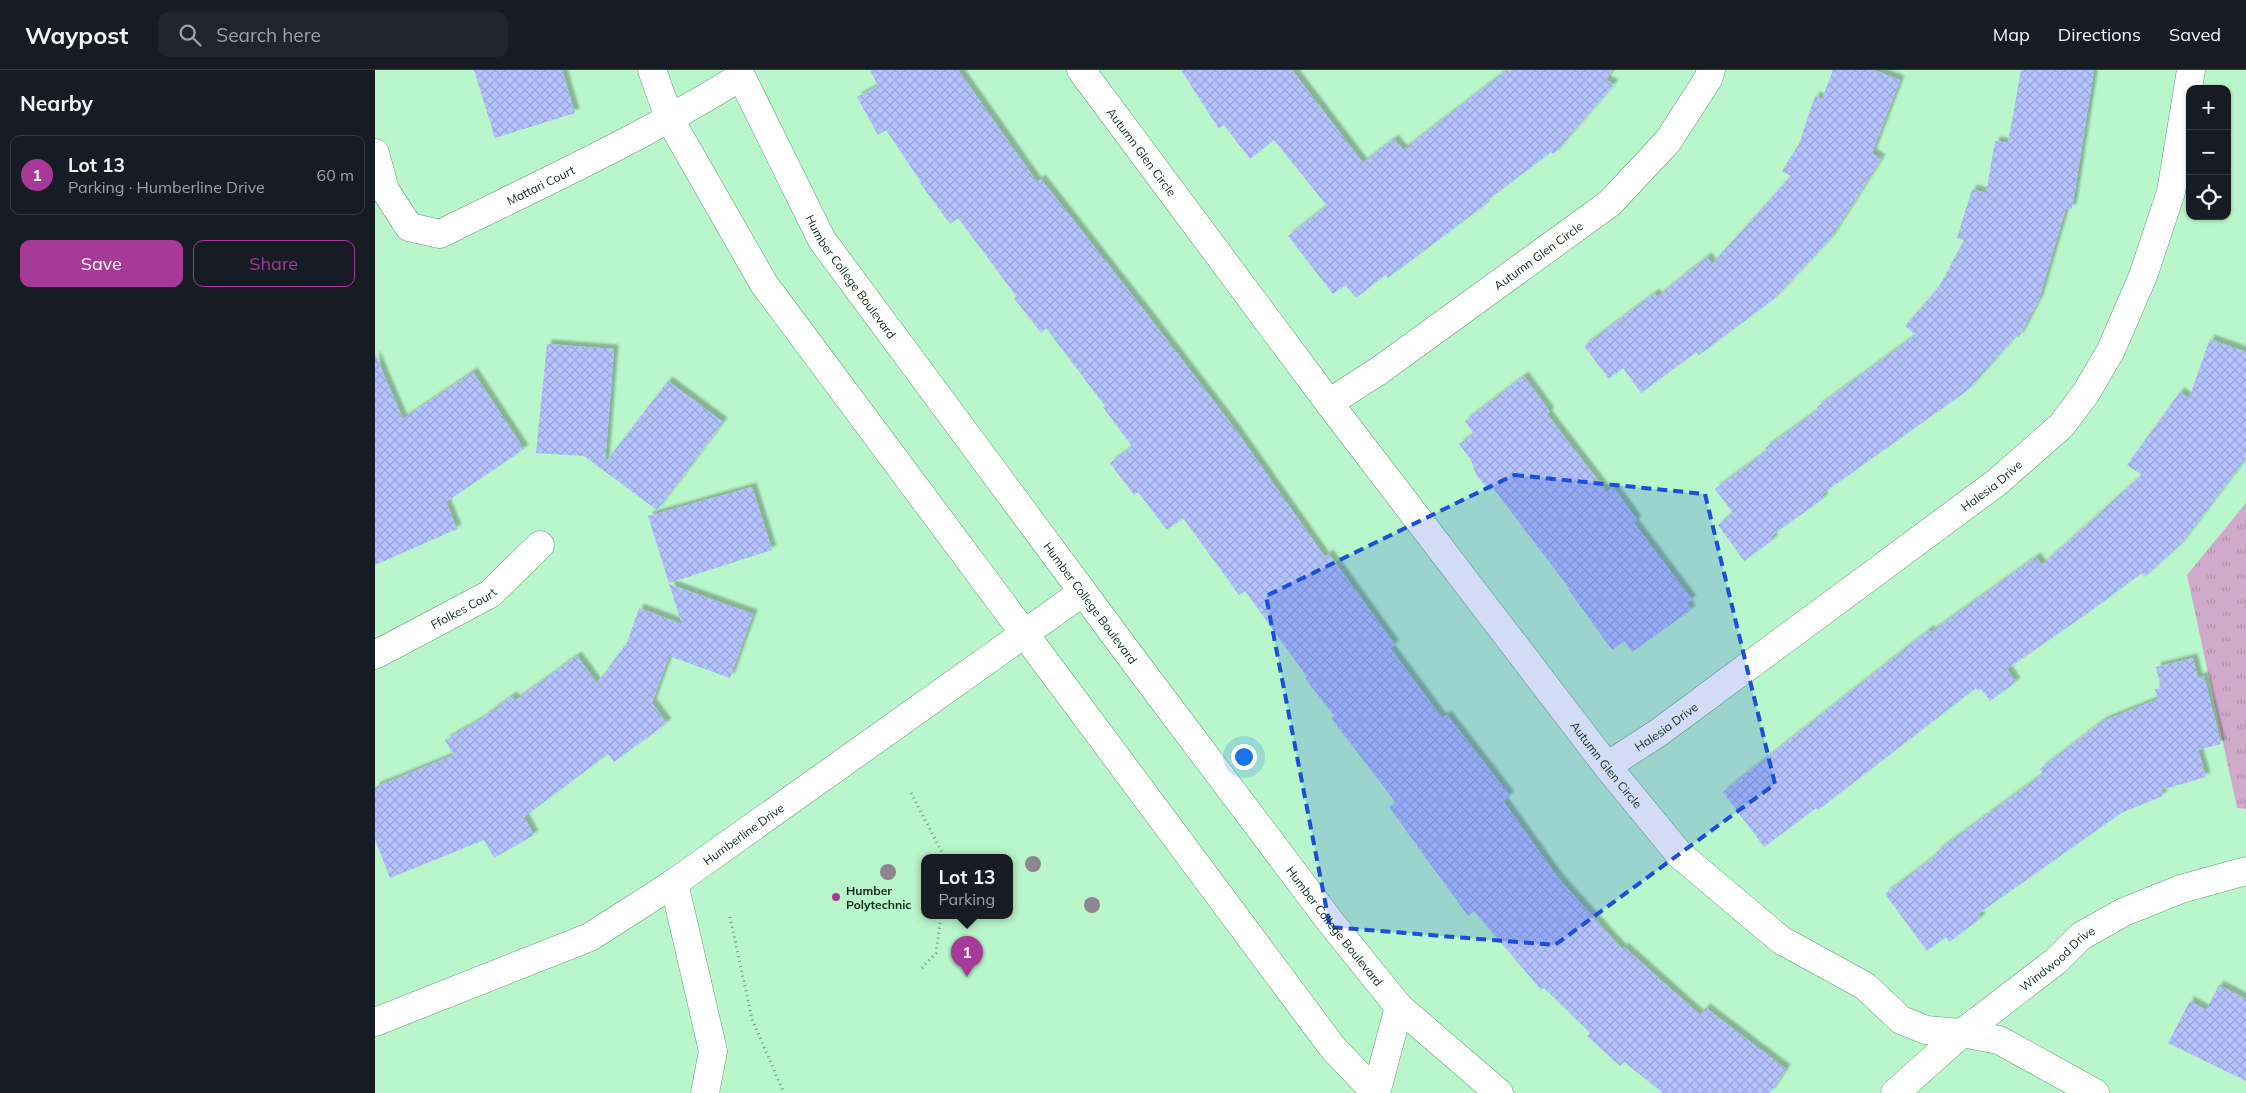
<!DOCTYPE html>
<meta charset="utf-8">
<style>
body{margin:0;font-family:Mulish,sans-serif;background:#20242c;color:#f1f3f6}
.controls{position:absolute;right:15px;top:15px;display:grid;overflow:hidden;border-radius:10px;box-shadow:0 1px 4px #0004}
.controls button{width:45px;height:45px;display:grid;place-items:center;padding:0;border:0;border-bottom:1px solid #363941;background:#171b24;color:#f1f3f6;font:25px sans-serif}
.you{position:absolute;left:868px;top:686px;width:18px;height:18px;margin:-12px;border:4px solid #fff;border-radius:50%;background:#1a73e8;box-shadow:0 0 0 8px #1a73e833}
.badge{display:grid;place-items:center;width:32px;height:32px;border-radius:50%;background:#a73a98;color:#fff;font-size:16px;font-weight:700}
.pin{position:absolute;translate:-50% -41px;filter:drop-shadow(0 1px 2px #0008)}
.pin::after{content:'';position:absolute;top:26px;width:18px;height:15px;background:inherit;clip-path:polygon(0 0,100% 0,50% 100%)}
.popup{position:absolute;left:546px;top:784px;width:92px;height:65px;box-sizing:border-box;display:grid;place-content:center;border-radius:10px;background:#171b24;filter:drop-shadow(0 1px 4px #0005);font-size:16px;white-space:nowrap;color:#9ea1a6}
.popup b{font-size:19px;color:#f1f3f6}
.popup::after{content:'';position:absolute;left:50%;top:100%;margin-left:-10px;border:10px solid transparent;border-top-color:#171b24}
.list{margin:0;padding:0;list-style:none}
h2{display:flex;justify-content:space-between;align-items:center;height:65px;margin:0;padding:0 20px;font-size:21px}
h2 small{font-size:16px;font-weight:400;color:#9ea1a6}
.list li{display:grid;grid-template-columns:32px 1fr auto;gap:15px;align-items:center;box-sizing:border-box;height:80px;margin:0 10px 10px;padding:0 10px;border:1px solid #363941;border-radius:10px}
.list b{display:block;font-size:19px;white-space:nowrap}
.list p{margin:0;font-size:16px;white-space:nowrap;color:#9ea1a6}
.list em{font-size:16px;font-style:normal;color:#9ea1a6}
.actions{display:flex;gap:10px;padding:15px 20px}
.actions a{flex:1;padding:11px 0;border:1px solid #a73a98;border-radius:10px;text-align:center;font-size:18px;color:#a73a98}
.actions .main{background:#a73a98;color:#fff}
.icon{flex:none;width:28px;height:28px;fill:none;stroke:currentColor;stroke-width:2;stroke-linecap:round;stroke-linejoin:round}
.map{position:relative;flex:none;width:1871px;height:1023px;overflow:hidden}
header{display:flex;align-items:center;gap:30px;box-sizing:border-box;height:70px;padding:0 25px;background:#171b24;border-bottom:1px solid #363941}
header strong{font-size:24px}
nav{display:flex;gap:28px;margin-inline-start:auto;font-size:18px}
.search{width:350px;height:45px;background:#20242c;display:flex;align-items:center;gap:12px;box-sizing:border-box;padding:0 18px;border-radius:10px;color:#9ea1a6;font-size:19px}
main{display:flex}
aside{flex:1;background:#171b24}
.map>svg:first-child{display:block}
</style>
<header>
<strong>Waypost</strong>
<div class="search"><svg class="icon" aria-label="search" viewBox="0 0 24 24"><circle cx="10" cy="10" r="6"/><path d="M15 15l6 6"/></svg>Search here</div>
<nav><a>Map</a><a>Directions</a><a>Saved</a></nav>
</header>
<main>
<aside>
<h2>Nearby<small></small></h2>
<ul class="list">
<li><span class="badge">1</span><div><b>Lot 13</b><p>Parking · Humberline Drive</p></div><em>60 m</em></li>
</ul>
<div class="actions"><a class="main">Save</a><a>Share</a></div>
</aside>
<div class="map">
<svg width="1871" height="1023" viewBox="0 0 1871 1023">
<defs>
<pattern id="grass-tufts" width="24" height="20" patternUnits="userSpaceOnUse" patternTransform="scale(1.25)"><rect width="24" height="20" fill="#d1aac9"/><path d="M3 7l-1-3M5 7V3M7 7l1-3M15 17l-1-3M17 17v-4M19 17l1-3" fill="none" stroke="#b292ac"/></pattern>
<pattern id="building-cross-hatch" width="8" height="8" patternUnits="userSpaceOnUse" patternTransform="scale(1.25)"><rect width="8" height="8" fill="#b4c2fe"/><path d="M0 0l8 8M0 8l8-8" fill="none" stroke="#9aa7d9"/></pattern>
<filter id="shadow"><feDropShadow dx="4.5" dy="-4.5" stdDeviation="1" flood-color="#0004"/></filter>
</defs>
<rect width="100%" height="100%" fill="#b9f6cb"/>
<path fill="url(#grass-tufts)" d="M 1871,433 L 1871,739 L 1862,738 L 1812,505 Z"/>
<g fill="url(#building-cross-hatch)" filter="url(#shadow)">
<path d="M 99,0 L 187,0 L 200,43 L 120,68 Z"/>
<path d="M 495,0 L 583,0 L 662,112 L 666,109 L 775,248 L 860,359 L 950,487 L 954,484 L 1020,575 L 1015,578 L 1067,648 L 1072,645 L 1135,726 L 1128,731 L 1184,809 L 1247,879 L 1249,877 L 1325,945 L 1331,938 L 1411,999 L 1395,1023 L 1288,1023 L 1249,992 L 1245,996 L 1212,966 L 1215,963 L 1169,918 L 1166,920 L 1099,841 L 1093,846 L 1014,737 L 1021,733 L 956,648 L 959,646 L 930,608 L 932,607 L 870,521 L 864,525 L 808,448 L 792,460 L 763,422 L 759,425 L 735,393 L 756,378 L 756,375 L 728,337 L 730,336 L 671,258 L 666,263 L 639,228 L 641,226 L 583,148 L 575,154 L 545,113 L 546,112 L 511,60 L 503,65 L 482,27 L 503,16 Z"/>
<path d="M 806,0 L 917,0 L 988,93 L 1019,69 L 1028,80 L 1132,0 L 1237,0 L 1231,10 L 1239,14 L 1179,84 L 1176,82 L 1109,133 L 1110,135 L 1013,208 L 1010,205 L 981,228 L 970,215 L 958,224 L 913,166 L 952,136 L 899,70 L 875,89 L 849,55 L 844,59 Z"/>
<path d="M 1458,0 L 1499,0 L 1525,10 L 1497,83 L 1506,89 L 1455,169 L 1399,229 L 1324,285 L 1321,282 L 1266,323 L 1248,298 L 1234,309 L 1209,276 L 1280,223 L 1282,227 L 1332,187 L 1337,194 L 1416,106 L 1407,101 L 1424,74 L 1440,26 L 1447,29 Z"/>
<path d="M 1646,0 L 1719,0 L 1697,139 L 1691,138 L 1664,229 L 1644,267 L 1641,266 L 1593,320 L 1447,424 L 1449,428 L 1396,466 L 1399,469 L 1369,491 L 1343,455 L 1358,443 L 1340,419 L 1392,381 L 1390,378 L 1443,340 L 1442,337 L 1541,265 L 1530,256 L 1564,217 L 1589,170 L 1582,168 L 1597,119 L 1611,123 L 1620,71 L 1633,73 Z"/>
<path d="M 1835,269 L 1871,282 L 1871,388 L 1805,475 L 1770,507 L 1767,503 L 1710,545 L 1632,599 L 1641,612 L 1615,631 L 1606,619 L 1603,621 L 1601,618 L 1443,740 L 1441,738 L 1389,777 L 1348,722 L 1554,560 L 1556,562 L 1661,487 L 1667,495 L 1767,405 L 1752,395 L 1805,322 L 1814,328 Z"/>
<path d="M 172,274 L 239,279 L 230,393 L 293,311 L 348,352 L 282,440 L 209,386 L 161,383 Z"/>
<path d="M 0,284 L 28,349 L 98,302 L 149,379 L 71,432 L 82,459 L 0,495 Z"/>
<path d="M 1149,306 L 1175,342 L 1172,344 L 1232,422 L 1238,417 L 1262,450 L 1259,453 L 1317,530 L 1312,533 L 1316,540 L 1257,582 L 1249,571 L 1237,580 L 1193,519 L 1194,518 L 1118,418 L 1115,421 L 1101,405 L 1096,390 L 1084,374 L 1099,364 L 1090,351 Z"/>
<path d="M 377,417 L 397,480 L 294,513 L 273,446 Z"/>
<path d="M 294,514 L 378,544 L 355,608 L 294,586 L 277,633 L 292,653 L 239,692 L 233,684 L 149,747 L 159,765 L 119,788 L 109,770 L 15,808 L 0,769 L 0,717 L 79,685 L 70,670 L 105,650 L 137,626 L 141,630 L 202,586 L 222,613 L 252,573 L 264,538 L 307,554 Z"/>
<path d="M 1818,588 L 1823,608 L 1829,606 L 1846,674 L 1823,680 L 1831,707 L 1786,720 L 1788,726 L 1746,743 L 1603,844 L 1606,848 L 1574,872 L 1571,867 L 1552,881 L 1510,824 L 1563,784 L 1561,782 L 1668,704 L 1665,699 L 1728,651 L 1783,629 L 1780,619 L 1786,618 L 1781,597 Z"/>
<path d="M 1844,915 L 1871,929 L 1871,1011 L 1793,973 L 1815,931 L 1831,940 Z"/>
</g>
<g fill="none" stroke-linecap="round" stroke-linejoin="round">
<g stroke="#639d75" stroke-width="29">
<g id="minor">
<path d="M 277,0 L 294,48 L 389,214 L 958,978 L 1001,1023"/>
<path id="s1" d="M 363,0 L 447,170 L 753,583 L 954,850 L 1024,937 L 1124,1023"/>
<path id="s2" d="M 706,0 L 954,333 L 1232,696 L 1305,785 L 1406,870 L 1490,916 L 1526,950 L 1551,960 L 1587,963 L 1624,970 L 1720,1023"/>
<path id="s3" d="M 0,83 L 10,120 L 34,157 L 65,164 C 166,114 269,67 365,7"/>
<path id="s4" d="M 954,333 L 1005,300 L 1235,133 L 1293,71 L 1333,9 L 1336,0"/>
<path id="s5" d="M 0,585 L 115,524 L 165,475"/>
<path id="s6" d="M 1232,696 L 1283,663 L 1621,413 L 1686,356 L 1711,323 L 1736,280 L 1768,206 L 1796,122 L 1816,0"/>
<path d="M 299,813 L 338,981 L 330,1023"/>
<path id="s7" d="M 0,952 L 215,867 L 299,813 L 708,522"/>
<path d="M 1001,1023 L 1024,937"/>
<path id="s8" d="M 1520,1023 L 1587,963 L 1681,891 L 1706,866 L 1749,842 L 1806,819 L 1871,801"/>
</g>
</g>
<g stroke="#6e9a7b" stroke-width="3" stroke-dasharray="1 4" stroke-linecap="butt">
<path d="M 536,723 L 570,788"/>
<path d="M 355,847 L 377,949 L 409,1023"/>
<path d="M 547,898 L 561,883 L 566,846"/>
</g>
<use href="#minor" stroke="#fff" stroke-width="28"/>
</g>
<g fill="#8e8691">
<circle cx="658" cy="794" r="8"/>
<circle cx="513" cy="802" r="8"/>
<circle cx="717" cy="835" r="8"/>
</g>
<path fill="#1d4ed8" fill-opacity="0.2" stroke="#1d4ed8" stroke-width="4" stroke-dasharray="10 6" stroke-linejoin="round" d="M 1139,405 L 1330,424 L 1400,714 L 1180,875 L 955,857 L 891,526 Z"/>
<circle fill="#a73a98" stroke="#b9f6cb" stroke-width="2" cx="461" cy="827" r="5"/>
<g text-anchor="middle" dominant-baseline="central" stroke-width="4" stroke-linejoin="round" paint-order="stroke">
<g font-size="12" fill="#122a1a" stroke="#b9f6cb">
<text stroke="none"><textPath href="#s2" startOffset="102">Autumn Glen Circle</textPath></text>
<text stroke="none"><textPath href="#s3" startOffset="226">Mattari Court</textPath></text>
<text stroke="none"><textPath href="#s4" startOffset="256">Autumn Glen Circle</textPath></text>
<text stroke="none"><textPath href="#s1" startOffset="236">Humber College Boulevard</textPath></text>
<text stroke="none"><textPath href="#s6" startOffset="476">Halesia Drive</textPath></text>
<text stroke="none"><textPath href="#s1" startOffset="641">Humber College Boulevard</textPath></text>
<text stroke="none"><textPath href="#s5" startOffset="100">Ffolkes Court</textPath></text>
<text stroke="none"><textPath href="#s6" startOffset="71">Halesia Drive</textPath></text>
<text stroke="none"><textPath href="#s2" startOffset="871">Autumn Glen Circle</textPath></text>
<text stroke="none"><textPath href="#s7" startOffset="416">Humberline Drive</textPath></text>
<text stroke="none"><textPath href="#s1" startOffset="1046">Humber College Boulevard</textPath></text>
<text stroke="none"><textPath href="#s8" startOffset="211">Windwood Drive</textPath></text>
</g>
<g font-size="12" font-weight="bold" fill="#122a1a" stroke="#b9f6cb" text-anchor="start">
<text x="471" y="820">Humber<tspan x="471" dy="14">Polytechnic</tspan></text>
</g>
</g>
</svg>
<div class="controls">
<button>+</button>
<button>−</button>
<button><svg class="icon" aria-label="locate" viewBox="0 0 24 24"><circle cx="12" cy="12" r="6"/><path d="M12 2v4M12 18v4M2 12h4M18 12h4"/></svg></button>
</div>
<div class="you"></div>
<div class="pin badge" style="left:592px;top:907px">1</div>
<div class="popup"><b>Lot 13</b>Parking</div>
</div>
</main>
